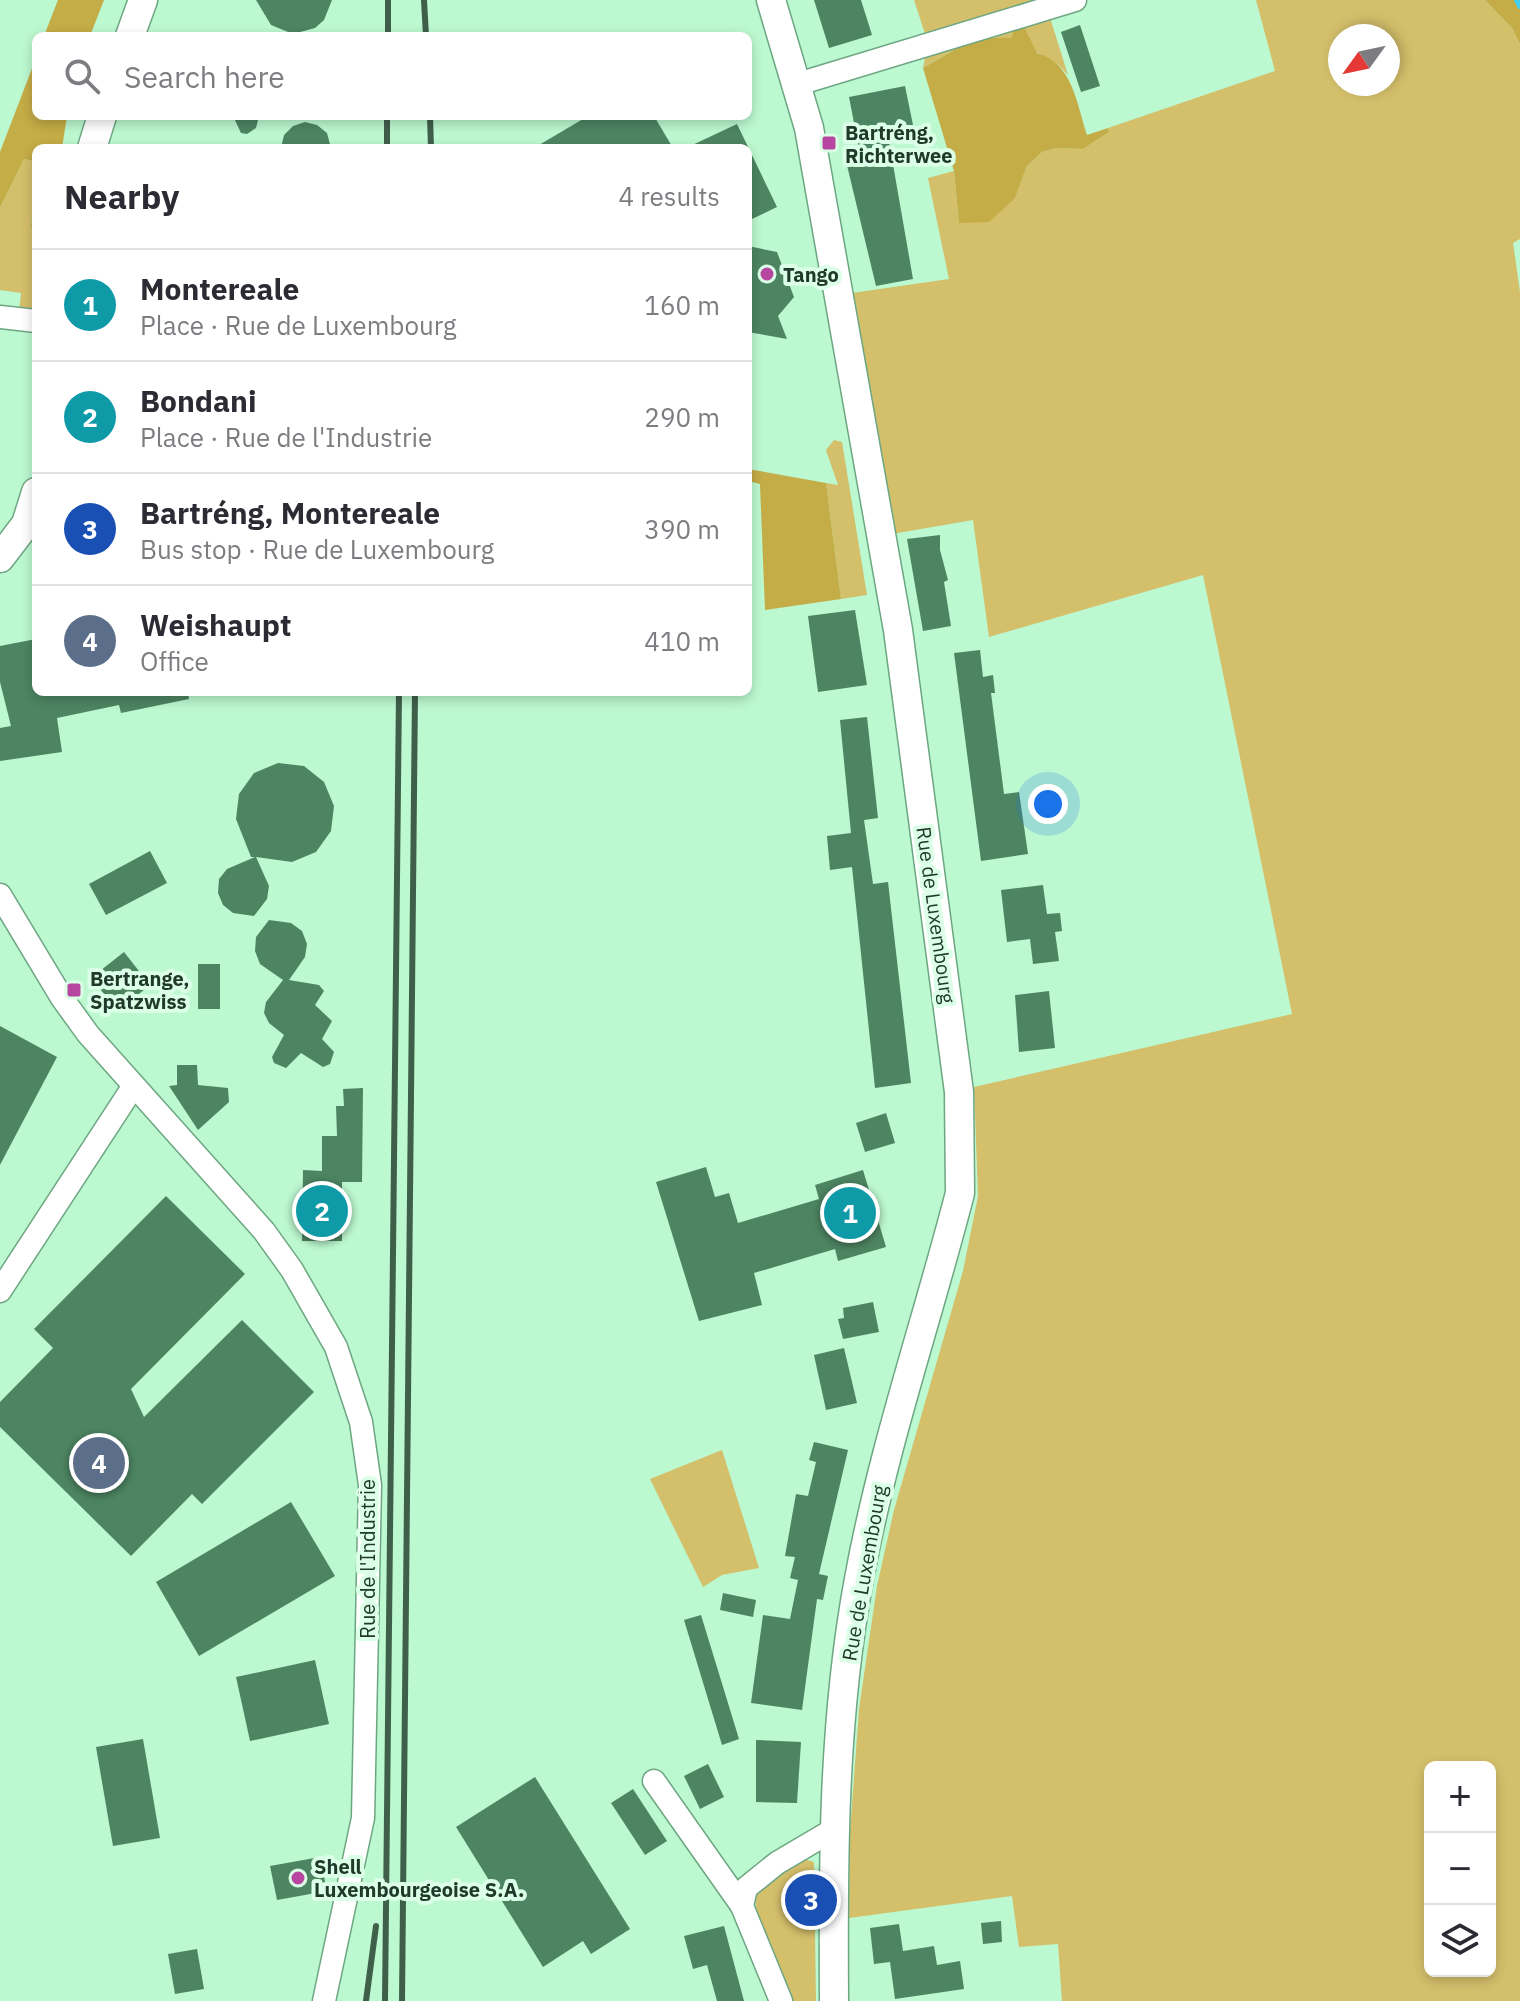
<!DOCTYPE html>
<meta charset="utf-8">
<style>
body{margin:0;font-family:"IBM Plex Sans",sans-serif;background:#f2f2f3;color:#2b2b33}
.controls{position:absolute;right:24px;bottom:24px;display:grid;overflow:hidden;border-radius:12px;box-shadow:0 4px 12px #0003}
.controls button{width:72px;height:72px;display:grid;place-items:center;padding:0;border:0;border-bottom:2px solid #e1e1e2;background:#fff;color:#2b2b33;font:40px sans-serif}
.compass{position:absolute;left:1328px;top:24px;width:72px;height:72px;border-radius:50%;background:#fff;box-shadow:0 4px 12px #0003;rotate:237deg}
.you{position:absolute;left:1048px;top:804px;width:28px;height:28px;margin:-20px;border:6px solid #fff;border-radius:50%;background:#1a73e8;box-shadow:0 0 0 12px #1a73e833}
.badge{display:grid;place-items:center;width:52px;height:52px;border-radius:50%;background:#b746a1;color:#fff;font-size:26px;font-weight:700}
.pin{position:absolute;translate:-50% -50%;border:4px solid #fff;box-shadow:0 2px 8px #0006}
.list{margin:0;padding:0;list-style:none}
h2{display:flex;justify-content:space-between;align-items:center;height:104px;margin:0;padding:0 32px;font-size:34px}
h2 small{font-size:26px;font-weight:400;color:#7c7c81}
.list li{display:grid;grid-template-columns:52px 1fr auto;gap:24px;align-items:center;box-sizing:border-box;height:112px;padding:0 32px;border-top:2px solid #e1e1e2}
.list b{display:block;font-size:30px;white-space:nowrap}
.list p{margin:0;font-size:26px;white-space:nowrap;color:#7c7c81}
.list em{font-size:26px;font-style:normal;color:#7c7c81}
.icon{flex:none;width:44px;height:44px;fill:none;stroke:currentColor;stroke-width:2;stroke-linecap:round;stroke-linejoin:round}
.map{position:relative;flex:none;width:1520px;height:2001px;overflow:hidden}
.search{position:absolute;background:#fff;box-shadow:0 4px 12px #0003;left:32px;top:32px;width:720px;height:88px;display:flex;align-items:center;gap:20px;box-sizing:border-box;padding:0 28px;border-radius:12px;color:#7c7c81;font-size:30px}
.panel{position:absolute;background:#fff;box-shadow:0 4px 12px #0003;left:32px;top:144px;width:720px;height:552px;border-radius:12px}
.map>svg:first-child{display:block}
</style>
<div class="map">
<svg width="1520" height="2001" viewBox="0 0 1520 2001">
<rect width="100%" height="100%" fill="#bcf8d0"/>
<g fill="#d4bf6b" fill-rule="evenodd">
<path d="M 914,0 L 1075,0 L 1047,8 L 1068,75 C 1056,61 1048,59 1033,50 C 986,23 965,44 923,68 L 928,43 Z"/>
<path d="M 1256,0 L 1485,0 L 1512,28 L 1520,44 L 1520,239 L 1513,243 L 1520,292 L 1520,2001 L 1062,2001 L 1058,1944 L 1019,1947 L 1012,1896 L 849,1918 L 850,1832 L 859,1709 L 877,1586 L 894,1510 L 963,1271 L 978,1196 L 974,1087 L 1292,1014 L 1203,575 L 989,637 L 973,520 L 892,534 L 852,293 L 949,279 L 928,178 L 954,171 L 959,223 L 1015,198 L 1027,166 L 1042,152 L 1056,148 L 1083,149 L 1109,132 L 1108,128 L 1275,71 ZM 1340,36 L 1388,36 L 1388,84 L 1340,84 ZM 1430,1767 L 1490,1767 L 1490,1971 L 1430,1971 Z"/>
<path d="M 24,159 L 36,162 L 31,227 L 36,242 L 34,315 L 19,313 L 21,293 L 0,290 L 0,208 Z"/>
<path d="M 834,440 L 842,442 L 867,595 L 841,599 L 826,483 L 838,485 L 826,450 Z"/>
<path d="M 722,1450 L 759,1568 L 722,1575 L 703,1587 L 650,1479 Z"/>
<path d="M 804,1859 L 814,1862 L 816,2001 L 789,2001 C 779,1976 742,1909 761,1887 C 772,1876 791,1868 804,1859 Z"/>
</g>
<g fill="#c4ac46">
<path d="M 58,0 L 104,0 L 90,36 L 44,36 Z"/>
<path d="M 1485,0 L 1520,0 L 1520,44 L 1512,28 Z"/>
<path d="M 1023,25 L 1037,53 C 1073,64 1076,102 1087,135 L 1108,128 L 1109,132 L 1083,149 L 1056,148 L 1042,152 L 1027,166 L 1015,198 L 989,222 L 959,223 L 954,171 L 923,68 L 976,37 L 1012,38 L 1014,27 Z"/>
<path d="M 36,58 L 36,116 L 67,116 L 62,148 L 36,148 L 36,242 L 31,227 L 36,162 L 24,159 L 0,208 L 0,152 Z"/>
<path d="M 748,469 L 826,483 L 841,599 L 765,610 L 760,484 L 748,481 Z"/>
</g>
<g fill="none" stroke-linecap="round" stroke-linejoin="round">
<path stroke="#45d0ef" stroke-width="6" d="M 1517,0 L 1520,6"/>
</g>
<g fill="#4d8562">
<path d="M 256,0 L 332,0 L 324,20 L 315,28 L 293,34 L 271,25 Z"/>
<path d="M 814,0 L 861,0 L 872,35 L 829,48 Z"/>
<path d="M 1080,25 L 1100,86 L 1081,92 L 1061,32 Z"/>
<path d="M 905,86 L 913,125 L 887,130 L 913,279 L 876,286 L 845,157 L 860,154 L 849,97 Z"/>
<path d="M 233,116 L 259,116 L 256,128 L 247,134 L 241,133 Z"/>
<path d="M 588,116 L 654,116 L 673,148 L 534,148 Z"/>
<path d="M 305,122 L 317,125 L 327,133 L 331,148 L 281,148 L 284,135 L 293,126 Z"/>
<path d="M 737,124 L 777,207 L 748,221 L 748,148 L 686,148 Z"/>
<path d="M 748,246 L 777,252 L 794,297 L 778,316 L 787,339 L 748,332 Z"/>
<path d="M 940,535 L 940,550 L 948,580 L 944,582 L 951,626 L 923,631 L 907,539 Z"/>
<path d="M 855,610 L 867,685 L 818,692 L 808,616 Z"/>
<path d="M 36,639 L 36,692 L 188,692 L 189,699 L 121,713 L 119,705 L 57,718 L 62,752 L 0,761 L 0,728 L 11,726 L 0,682 L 0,646 Z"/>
<path d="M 980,650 L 983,677 L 993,675 L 995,693 L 991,693 L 1004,794 L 1019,792 L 1028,854 L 981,861 L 954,653 Z"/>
<path d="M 867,717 L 878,818 L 864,820 L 873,884 L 888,882 L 911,1083 L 875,1088 L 852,867 L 830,870 L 827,836 L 851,833 L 840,720 Z"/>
<path d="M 278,763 L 304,766 L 324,782 L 334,806 L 331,831 L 316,852 L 292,862 L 256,857 L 269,886 L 267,899 L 254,916 L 233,913 L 223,905 L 218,893 L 219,879 L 227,869 L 255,857 L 251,857 L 236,819 L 239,794 L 254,773 Z"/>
<path d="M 150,851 L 167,883 L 106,915 L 89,884 Z"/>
<path d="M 1043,885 L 1047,914 L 1060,913 L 1062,931 L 1055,932 L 1059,961 L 1033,964 L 1030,939 L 1007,942 L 1001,890 Z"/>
<path d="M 269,920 L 291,923 L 302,931 L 307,944 L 305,957 L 289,980 L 319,985 L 324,991 L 315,1005 L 332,1021 L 322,1039 L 334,1052 L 330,1064 L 323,1067 L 301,1053 L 286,1068 L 274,1063 L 272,1057 L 284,1035 L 269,1023 L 264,1013 L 266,1002 L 283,980 L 260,964 L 255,951 L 256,937 Z"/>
<path d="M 124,952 L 150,985 L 118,1011 L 91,978 Z"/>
<rect x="198" y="964" width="22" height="45"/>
<path d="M 1049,991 L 1055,1048 L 1019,1052 L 1015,995 Z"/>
<path d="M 0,1026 L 57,1057 L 0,1165 Z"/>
<path d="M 177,1065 L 197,1065 L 198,1085 L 228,1088 L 229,1102 L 198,1130 L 169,1086 L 177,1085 Z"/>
<path d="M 363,1088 L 362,1182 L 342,1182 L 342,1241 L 302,1241 L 303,1170 L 322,1171 L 322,1136 L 337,1136 L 336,1106 L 344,1106 L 343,1089 Z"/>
<path d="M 886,1113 L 895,1143 L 865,1152 L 856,1123 Z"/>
<path d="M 706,1167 L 715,1197 L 729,1193 L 738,1223 L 819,1199 L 815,1185 L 863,1170 L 886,1247 L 838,1261 L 835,1249 L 754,1273 L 762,1305 L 699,1321 L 656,1182 Z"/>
<path d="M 166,1196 L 245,1274 L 131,1389 L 144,1417 L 242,1320 L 314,1392 L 202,1504 L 192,1494 L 131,1556 L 0,1427 L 0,1402 L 53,1348 L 34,1329 Z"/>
<path d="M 873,1302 L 879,1332 L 843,1339 L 838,1319 L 844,1318 L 843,1308 Z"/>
<path d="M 844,1348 L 857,1403 L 826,1410 L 814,1355 Z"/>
<path d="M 814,1442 L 848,1450 L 819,1574 L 828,1576 L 823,1600 L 817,1599 L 802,1710 L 751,1703 L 763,1615 L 790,1619 L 798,1580 L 790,1578 L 795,1557 L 785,1556 L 796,1494 L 808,1496 L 816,1462 L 809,1460 Z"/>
<path d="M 291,1502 L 335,1576 L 199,1656 L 156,1582 Z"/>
<path d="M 723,1593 L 756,1600 L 753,1617 L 720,1610 Z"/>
<path d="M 701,1615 L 739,1739 L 722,1745 L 684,1620 Z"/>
<path d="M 315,1660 L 329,1724 L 250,1741 L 236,1677 Z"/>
<path d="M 143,1739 L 160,1838 L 113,1846 L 96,1747 Z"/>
<path d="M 756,1740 L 801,1742 L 797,1803 L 756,1802 Z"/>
<path d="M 708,1764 L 724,1797 L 700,1809 L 684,1776 Z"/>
<path d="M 535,1777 L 630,1929 L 591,1954 L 583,1941 L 543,1967 L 456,1827 Z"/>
<path d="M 633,1789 L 667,1841 L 645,1855 L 611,1803 Z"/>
<path d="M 320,1857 L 327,1891 L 277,1900 L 270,1866 Z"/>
<path d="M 1001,1921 L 1002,1942 L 983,1944 L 981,1923 Z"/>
<path d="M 899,1924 L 903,1951 L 934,1946 L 937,1965 L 960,1961 L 964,1989 L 895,1999 L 890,1962 L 874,1964 L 870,1928 Z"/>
<path d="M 724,1926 L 744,2001 L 717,2001 L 707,1965 L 693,1969 L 684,1936 Z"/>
<path d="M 197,1949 L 204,1989 L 175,1994 L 168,1954 Z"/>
</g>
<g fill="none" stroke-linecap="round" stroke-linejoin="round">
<g stroke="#6da682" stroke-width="25">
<g id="minor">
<path d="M 798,84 L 1075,0"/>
<path d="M 0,317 L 36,321"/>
<path d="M 0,895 L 62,998 L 88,1034 L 264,1231 L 292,1270 L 336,1347 L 361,1422 L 370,1485 L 363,1818 L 324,2001"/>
<path d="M 0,1291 L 133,1087"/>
<path d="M 654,1781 L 742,1906"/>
<path d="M 781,2001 L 742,1906 L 746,1888 L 777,1863 L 833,1830"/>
</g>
</g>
<g stroke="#6da682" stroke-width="31">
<g id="major">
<path d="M 771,0 L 809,128 L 898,630 L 959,1092 L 960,1193 C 927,1321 883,1448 859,1579 C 833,1719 833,1859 834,2001"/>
<path d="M 130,36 L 143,0"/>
<path d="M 92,148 L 102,116"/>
<path d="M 0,558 L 26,524 L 36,492"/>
</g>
</g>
<use href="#minor" stroke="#fff" stroke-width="22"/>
<use href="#major" stroke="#fff" stroke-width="28"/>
<g stroke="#405f4b" stroke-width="6">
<path d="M 424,0 L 426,36"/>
<path d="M 388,36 L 388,0"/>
<path d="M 430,116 L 431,148"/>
<path d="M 387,148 L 387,116"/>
<path d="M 366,2001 L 376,1926"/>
<path d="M 385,2001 L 399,692"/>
<path d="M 402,2001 L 415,692"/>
</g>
</g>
<g fill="#b746a1" stroke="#dbffe7" stroke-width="3">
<rect x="821" y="135" width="16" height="16" rx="4"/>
<circle cx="767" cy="274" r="8"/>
<rect x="66" y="982" width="16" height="16" rx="4"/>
<circle cx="298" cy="1878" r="8"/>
</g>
<g text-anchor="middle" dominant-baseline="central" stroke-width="8" stroke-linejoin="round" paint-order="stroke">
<g font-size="20" font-weight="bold" fill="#21392a" stroke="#dbffe7" text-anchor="start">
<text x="845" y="132">Bartréng,<tspan x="845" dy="23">Richterwee</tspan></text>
<text x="783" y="274">Tango</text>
<text x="90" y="978">Bertrange,<tspan x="90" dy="23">Spatzwiss</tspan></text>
<text x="314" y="1866">Shell<tspan x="314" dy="23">Luxembourgeoise S.A.</tspan></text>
</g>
<g font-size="20" fill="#21392a" stroke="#dbffe7">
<text transform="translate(936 915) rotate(82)">Rue de Luxembourg</text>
<text transform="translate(367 1559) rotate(-90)">Rue de l'Industrie</text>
<text transform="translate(864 1573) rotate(-80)">Rue de Luxembourg</text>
</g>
</g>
</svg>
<div class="controls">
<button>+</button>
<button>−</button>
<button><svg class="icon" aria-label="layers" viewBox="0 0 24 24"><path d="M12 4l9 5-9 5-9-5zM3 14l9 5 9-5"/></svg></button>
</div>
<svg class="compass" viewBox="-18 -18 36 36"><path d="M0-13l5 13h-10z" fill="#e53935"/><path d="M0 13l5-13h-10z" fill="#7c7c81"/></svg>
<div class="you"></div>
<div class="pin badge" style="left:850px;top:1213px;background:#0f9aa8">1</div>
<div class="pin badge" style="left:322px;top:1211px;background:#0f9aa8">2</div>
<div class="pin badge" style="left:811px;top:1900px;background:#1a4fb4">3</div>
<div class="pin badge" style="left:99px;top:1463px;background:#5c6f8a">4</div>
<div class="search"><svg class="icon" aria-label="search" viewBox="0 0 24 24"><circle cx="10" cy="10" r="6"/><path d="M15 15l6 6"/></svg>Search here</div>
<section class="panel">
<h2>Nearby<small>4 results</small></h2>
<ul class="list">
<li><span class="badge" style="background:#0f9aa8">1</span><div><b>Montereale</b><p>Place · Rue de Luxembourg</p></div><em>160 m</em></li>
<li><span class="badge" style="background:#0f9aa8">2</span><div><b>Bondani</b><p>Place · Rue de l'Industrie</p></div><em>290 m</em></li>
<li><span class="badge" style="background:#1a4fb4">3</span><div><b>Bartréng, Montereale</b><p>Bus stop · Rue de Luxembourg</p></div><em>390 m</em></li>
<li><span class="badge" style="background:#5c6f8a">4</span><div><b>Weishaupt</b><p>Office</p></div><em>410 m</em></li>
</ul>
</section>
</div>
